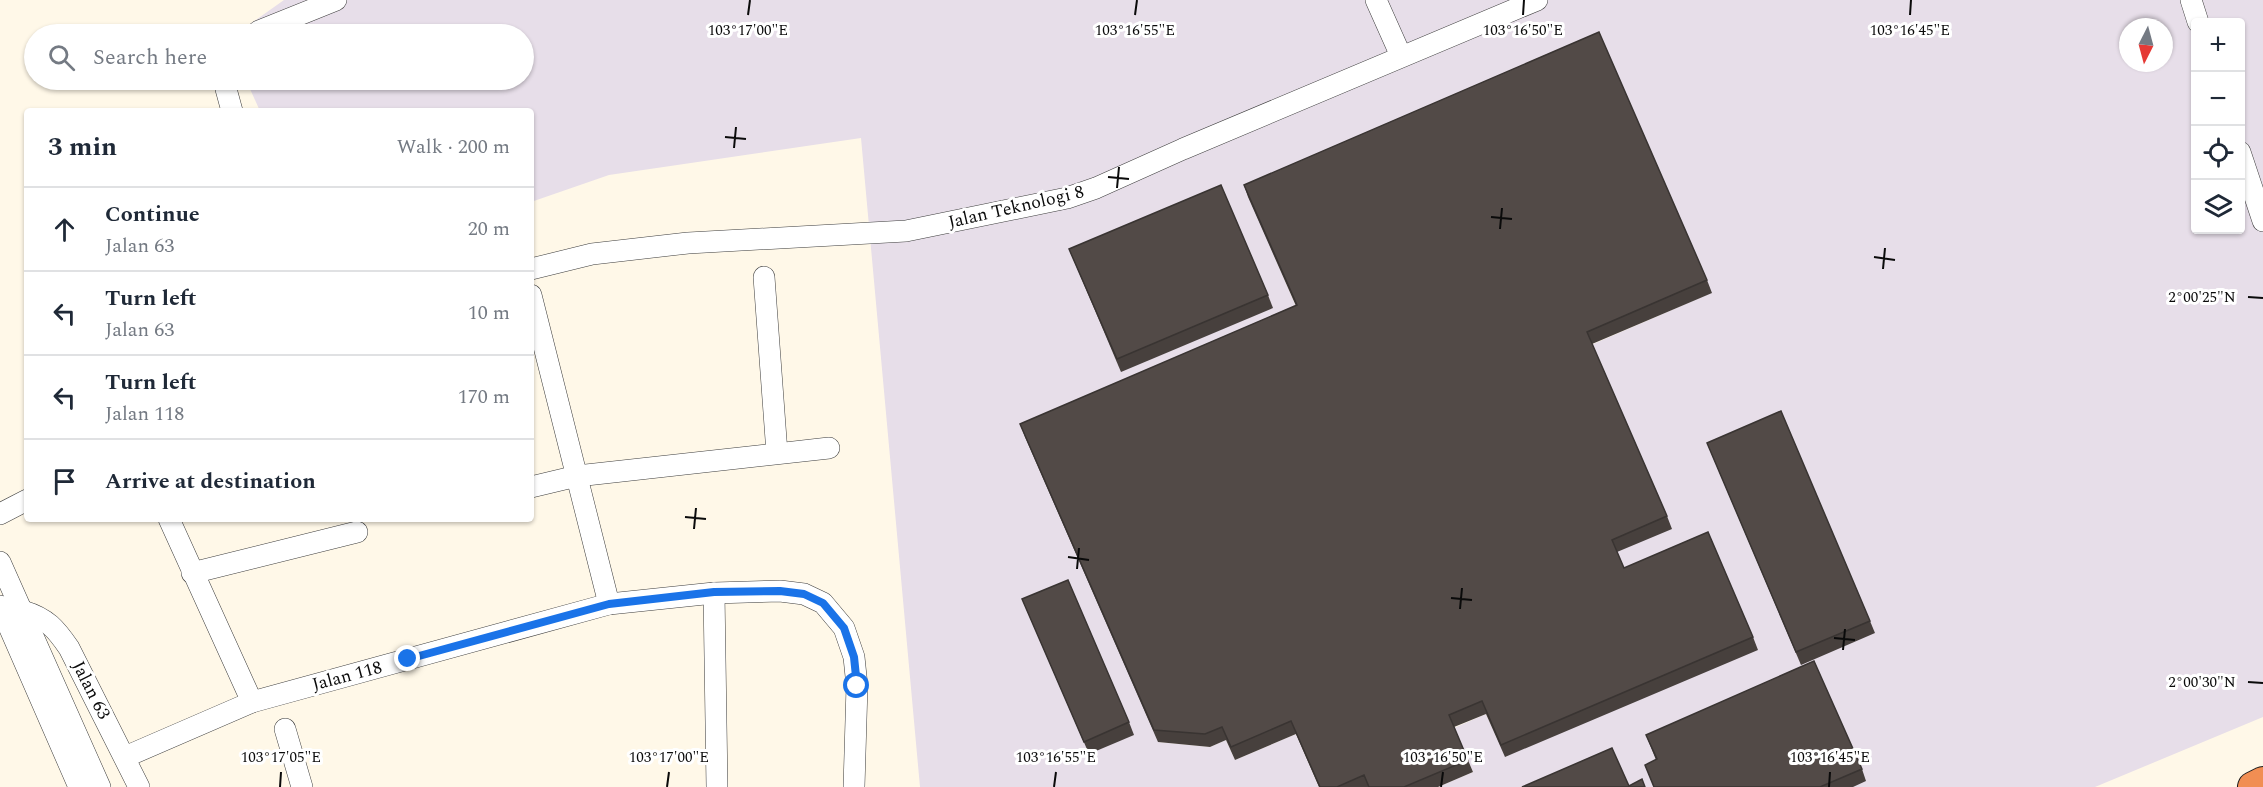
<!DOCTYPE html>
<meta charset="utf-8">
<style>
body{margin:0;font-family:Spectral,serif;background:#f2f2f3;color:#1f2937}
.controls{position:absolute;right:18px;top:18px;display:grid;overflow:hidden;border-radius:6px;box-shadow:0 2px 4px #0004}
.controls button{width:54px;height:54px;display:grid;place-items:center;padding:0;border:0;border-bottom:2px solid #e0e1e3;background:#fff;color:#1f2937;font:30px sans-serif}
.compass{position:absolute;left:2119px;top:18px;width:54px;height:54px;border-radius:50%;background:#fff;box-shadow:0 2px 4px #0004;rotate:186deg}
.stop{position:absolute;width:18px;height:18px;margin:-14px;border:4px solid #1a73e8;border-radius:50%;background:#fff}
.stop.end{background:#1a73e8;border-color:#fff;box-shadow:0 2px 6px #0008}
.list{margin:0;padding:0;list-style:none}
h2{display:flex;justify-content:space-between;align-items:center;height:78px;margin:0;padding:0 24px;font-size:26px}
h2 small{font-size:20px;font-weight:400;color:#747a83}
.list li{display:grid;grid-template-columns:39px 1fr auto;gap:18px;align-items:center;box-sizing:border-box;height:84px;padding:0 24px;border-top:2px solid #e0e1e3}
.list b{display:block;font-size:22px;white-space:nowrap}
.list p{margin:0;font-size:20px;white-space:nowrap;color:#747a83}
.list em{font-size:20px;font-style:normal;color:#747a83}
.icon{flex:none;width:33px;height:33px;fill:none;stroke:currentColor;stroke-width:2;stroke-linecap:round;stroke-linejoin:round}
.map{position:relative;flex:none;width:2263px;height:787px;overflow:hidden}
.search{position:absolute;background:#fff;box-shadow:0 2px 4px #0004;left:24px;top:24px;width:510px;height:66px;display:flex;align-items:center;gap:15px;box-sizing:border-box;padding:0 21px;border-radius:33px;color:#747a83;font-size:22px}
.panel{position:absolute;background:#fff;box-shadow:0 2px 4px #0004;left:24px;top:108px;width:510px;height:414px;border-radius:6px}
.map>svg:first-child{display:block}
</style>
<div class="map">
<svg width="2263" height="787" viewBox="0 0 2263 787">
<rect width="100%" height="100%" fill="#fff8e8"/>
<path fill="#e7dee9" fill-rule="evenodd" d="M 284,0 L 2263,0 L 2263,717 L 2095,787 L 1438,787 L 1473,772 L 1454,728 L 1486,714 L 1506,757 L 1628,581 L 1616,552 L 1671,528 L 1591,345 L 1711,293 L 1249,197 L 1301,318 L 1158,742 L 1210,747 L 1226,740 L 1235,760 L 1296,734 L 1319,787 L 920,787 L 861,138 L 609,175 L 531,202 L 531,111 L 260,111 L 246,80 L 524,80 L 524,34 L 236,34 ZM 2196,22 L 2240,22 L 2240,230 L 2196,230 ZM 2128,27 L 2164,27 L 2164,63 L 2128,63 Z"/>
<g fill="none" stroke-linecap="round" stroke-linejoin="round">
<g stroke="#3d3d3d" stroke-width="22">
<g id="minor">
<path d="M 1376,0 L 1401,56"/>
<path d="M 2191,0 L 2198,22"/>
<path d="M 255,34 L 259,31 L 336,0"/>
<path d="M 227,80 L 226,89 L 232,111"/>
<path d="M 2240,152 L 2263,221"/>
<path d="M 531,269 L 592,254 L 688,243 L 906,231 L 1067,198 L 1096,188 L 1183,149 L 1537,0"/>
<path d="M 764,277 L 777,453"/>
<path d="M 531,295 L 609,604"/>
<path d="M 531,487 L 577,476 L 829,448"/>
<path d="M 0,514 L 27,500"/>
<path d="M 169,519 L 252,702"/>
<path d="M 0,562 L 100,787"/>
<path d="M 192,573 L 357,532"/>
<path d="M 714,593 L 717,787"/>
<path d="M 0,606 L 79,787"/>
<path d="M 23,611 C 47,618 56,629 69,648 L 139,787"/>
<path d="M 285,729 L 302,787"/>
<path d="M 125,757 L 252,702 L 609,604 L 714,593 L 780,591 L 804,594 L 823,603 L 844,628 L 854,657 L 857,686 L 854,787"/>
</g>
</g>
<g stroke="#1b1b1b" stroke-width="32">
<path id="highway" d="M 2253,787 L 2263,782"/>
</g>
<use href="#minor" stroke="#fff" stroke-width="21"/>
<use href="#highway" stroke="#f18e53" stroke-width="30"/>
</g>
<g fill="#47403d">
<path d="M 1244,185 L 1707,280 L 1712,293 L 1592,344 L 1667,516 L 1672,529 L 1617,552 L 1624,568 L 1753,637 L 1758,650 L 1505,757 L 1486,714 L 1454,727 L 1473,772 L 1438,787 L 1319,787 L 1296,734 L 1235,760 L 1226,740 L 1210,747 L 1158,742 L 1025,437 L 1020,424 L 1296,306 L 1248,197 Z"/>
<path d="M 1069,249 L 1268,295 L 1273,308 L 1121,372 Z"/>
<path d="M 1707,443 L 1870,621 L 1875,633 L 1801,665 Z"/>
<path d="M 1022,599 L 1129,722 L 1134,735 L 1089,754 Z"/>
<path d="M 1646,735 L 1862,769 L 1866,781 L 1853,787 L 1654,787 L 1645,765 L 1656,760 Z"/>
</g>
<g fill="#524a47" stroke="#393432" stroke-width="1.5">
<path d="M 1599,32 L 1707,280 L 1587,332 L 1667,516 L 1612,540 L 1624,568 L 1708,532 L 1753,637 L 1501,745 L 1482,701 L 1449,715 L 1468,760 L 1404,787 L 1369,787 L 1364,775 L 1337,787 L 1320,787 L 1291,721 L 1231,747 L 1222,727 L 1205,734 L 1154,730 L 1020,424 L 1297,305 L 1244,185 Z"/>
<path d="M 1221,185 L 1268,295 L 1117,359 L 1069,249 Z"/>
<path d="M 1781,411 L 1870,621 L 1796,652 L 1707,443 Z"/>
<path d="M 1068,580 L 1129,722 L 1084,742 L 1022,599 Z"/>
<path d="M 1814,661 L 1862,769 L 1820,787 L 1654,787 L 1645,765 L 1657,759 L 1646,735 Z"/>
<path d="M 1612,748 L 1629,786 L 1642,779 L 1645,787 L 1522,787 Z"/>
</g>
<g fill="none" stroke-linecap="round" stroke-linejoin="round">
<path stroke="#1a73e8" stroke-width="8" d="M 408,659 L 609,604 L 714,592 L 780,591 L 804,594 L 823,603 L 844,628 L 854,657 L 857,686"/>
</g>
<path fill="none" stroke="#0a0a0a" stroke-width="2" d="M 748,15 L 750,0M 1135,15 L 1137,0M 1523,15 L 1524,0M 1910,15 L 1911,0M 725,137 L 746,139M 734,148 L 736,127M 1108,177 L 1129,179M 1117,188 L 1119,167M 1491,217 L 1512,219M 1500,229 L 1502,208M 1874,257 L 1895,260M 1883,269 L 1885,248M 2248,297 L 2263,298M 685,517 L 706,519M 694,529 L 696,508M 1068,557 L 1089,560M 1077,569 L 1079,548M 1451,598 L 1472,600M 1460,609 L 1462,588M 1834,638 L 1855,640M 1843,650 L 1845,629M 2248,682 L 2263,683M 280,787 L 281,772M 667,787 L 669,772M 1054,787 L 1056,772M 1441,787 L 1443,772M 1829,787 L 1830,772"/>
<g text-anchor="middle" dominant-baseline="central" stroke-width="6" stroke-linejoin="round" paint-order="stroke">
<g font-size="18" fill="#0a0a0a" stroke="#fff">
<text transform="translate(1016 207) rotate(-13)">Jalan Teknologi 8</text>
<text transform="translate(347 676) rotate(-15)">Jalan 118</text>
<text transform="translate(91 690) rotate(63)">Jalan 63</text>
</g>
</g>
<g font-size="15" text-anchor="middle" fill="#0a0a0a" stroke="#fff" stroke-width="6" stroke-linejoin="round" paint-order="stroke">
<text x="748" y="35">103°17'00"E</text>
<text x="1135" y="35">103°16'55"E</text>
<text x="1523" y="35">103°16'50"E</text>
<text x="1910" y="35">103°16'45"E</text>
<text x="2202" y="302">2°00'25"N</text>
<text x="2202" y="687">2°00'30"N</text>
<text x="281" y="762">103°17'05"E</text>
<text x="669" y="762">103°17'00"E</text>
<text x="1056" y="762">103°16'55"E</text>
<text x="1443" y="762">103°16'50"E</text>
<text x="1830" y="762">103°16'45"E</text>
</g>
</svg>
<div class="controls">
<button>+</button>
<button>−</button>
<button><svg class="icon" aria-label="locate" viewBox="0 0 24 24"><circle cx="12" cy="12" r="6"/><path d="M12 2v4M12 18v4M2 12h4M18 12h4"/></svg></button>
<button><svg class="icon" aria-label="layers" viewBox="0 0 24 24"><path d="M12 4l9 5-9 5-9-5zM3 14l9 5 9-5"/></svg></button>
</div>
<svg class="compass" viewBox="-18 -18 36 36"><path d="M0-13l5 13h-10z" fill="#e53935"/><path d="M0 13l5-13h-10z" fill="#747a83"/></svg>
<div class="stop" style="left:857px;top:686px"></div>
<div class="stop end" style="left:408px;top:659px"></div>
<div class="search"><svg class="icon" aria-label="search" viewBox="0 0 24 24"><circle cx="10" cy="10" r="6"/><path d="M15 15l6 6"/></svg>Search here</div>
<section class="panel">
<h2>3 min<small>Walk · 200 m</small></h2>
<ul class="list">
<li><svg class="icon" aria-label="ahead" viewBox="0 0 24 24"><path d="M12 20V5M6 11l6-6 6 6"/></svg><div><b>Continue</b><p>Jalan 63</p></div><em>20 m</em></li>
<li><svg class="icon" aria-label="left" viewBox="0 0 24 24"><path d="M17 20v-9H6M10 6l-5 5 5 5"/></svg><div><b>Turn left</b><p>Jalan 63</p></div><em>10 m</em></li>
<li><svg class="icon" aria-label="left" viewBox="0 0 24 24"><path d="M17 20v-9H6M10 6l-5 5 5 5"/></svg><div><b>Turn left</b><p>Jalan 118</p></div><em>170 m</em></li>
<li><svg class="icon" aria-label="arrive" viewBox="0 0 24 24"><path d="M6 21V4h12l-3 4 3 4H6"/></svg><div><b>Arrive at destination</b></div></li>
</ul>
</section>
</div>
